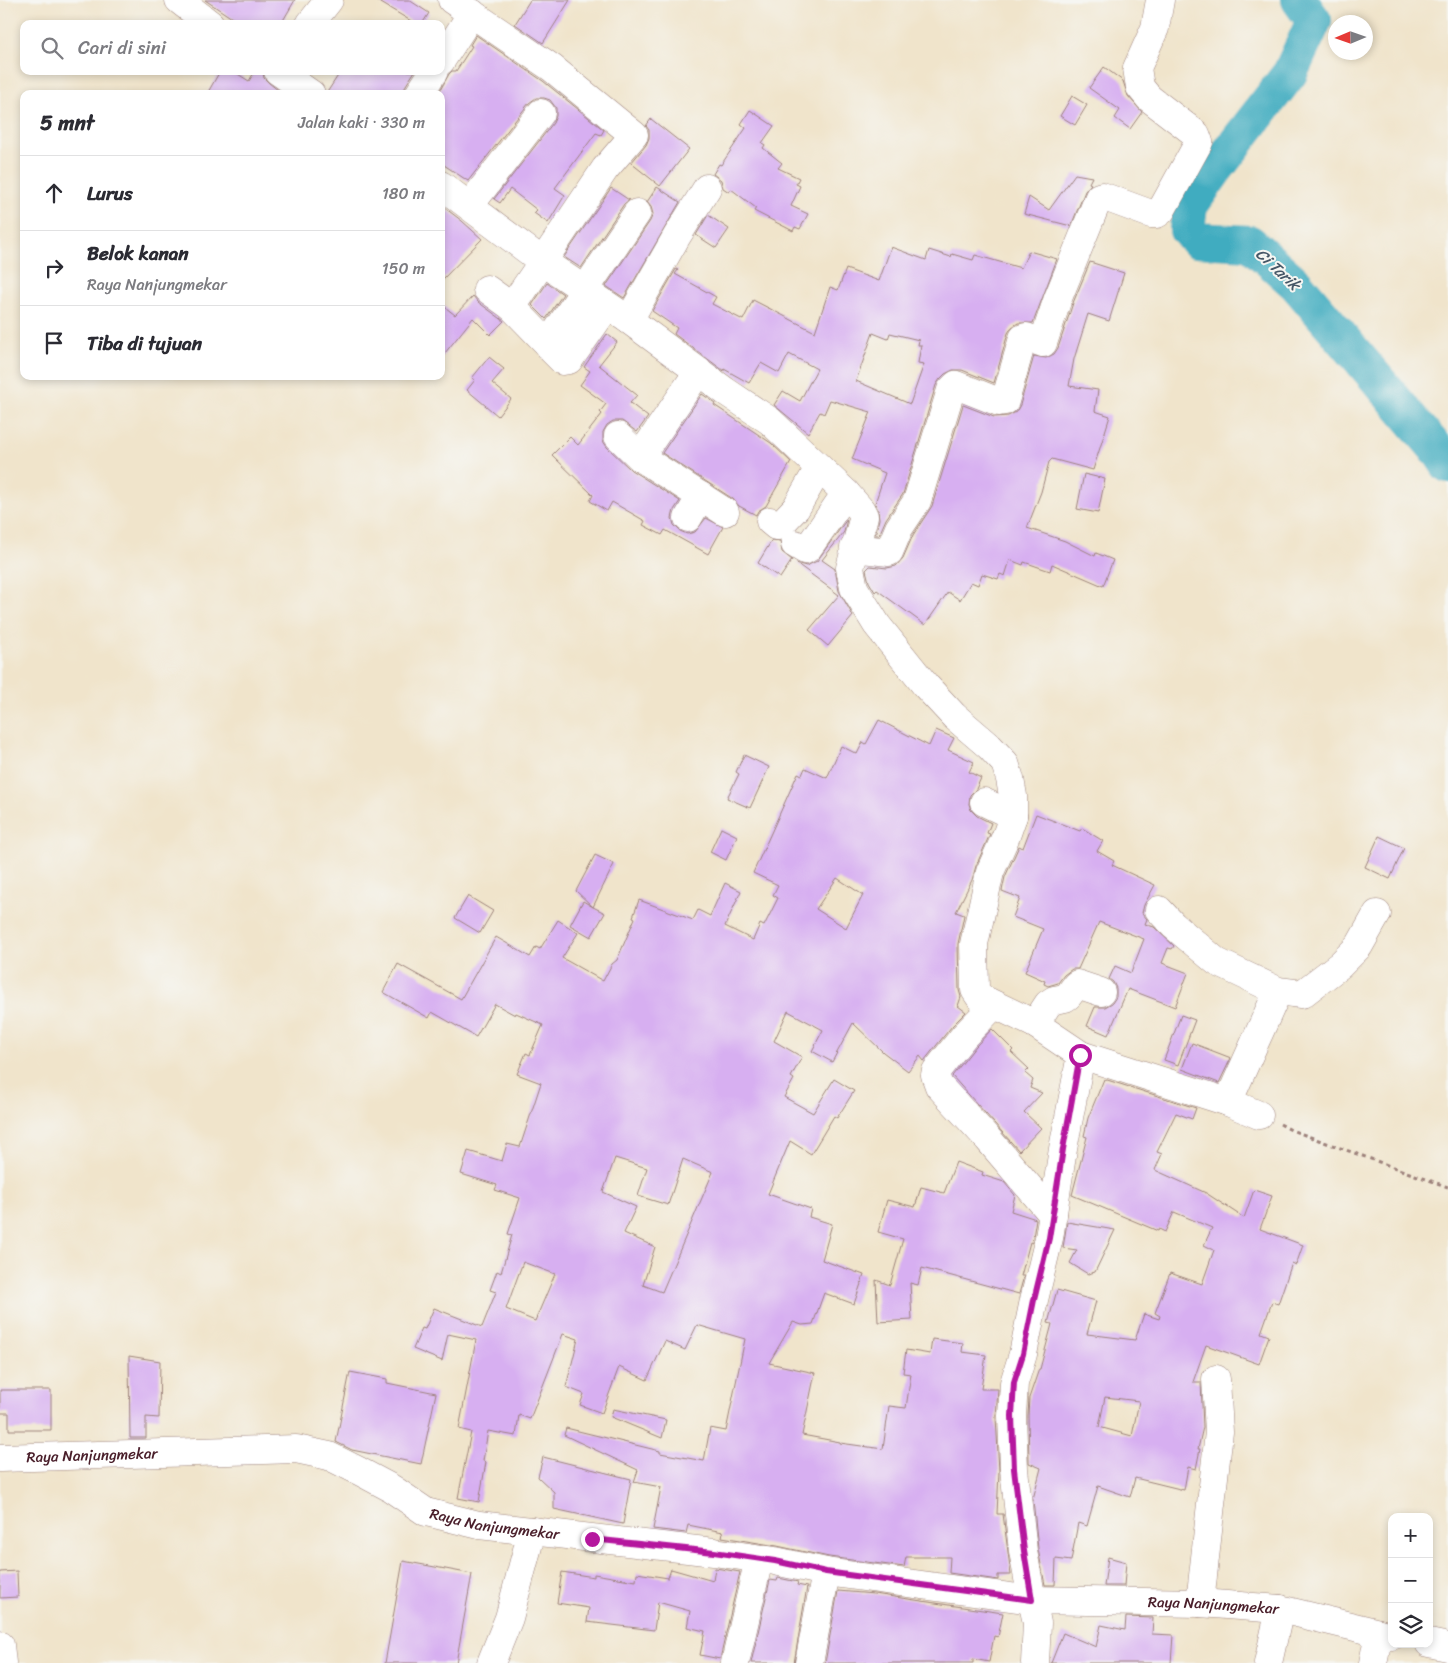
<!DOCTYPE html>
<html lang="id">
<meta charset="utf-8">
<style>
body{margin:0;font-family:Sriracha,sans-serif;background:#f2f2f3;color:#2b2b33}
.controls{position:absolute;right:15px;bottom:15px;display:grid;overflow:hidden;border-radius:10px;box-shadow:0 2px 8px #0003}
.controls button{width:45px;height:45px;display:grid;place-items:center;padding:0;border:0;border-bottom:1px solid #e1e1e2;background:#fff;color:#2b2b33;font:25px sans-serif}
.compass{position:absolute;left:1328px;top:15px;width:45px;height:45px;border-radius:50%;background:#fff;box-shadow:0 2px 8px #0003;rotate:268deg}
.stop{position:absolute;width:15px;height:15px;margin:-11px;border:4px solid #b5179e;border-radius:50%;background:#fff}
.stop.end{background:#b5179e;border-color:#fff;box-shadow:0 1px 5px #0008}
.list{margin:0;padding:0;list-style:none}
h2{display:flex;justify-content:space-between;align-items:center;height:65px;margin:0;padding:0 20px;font-size:21px}
h2 small{font-size:16px;font-weight:400;color:#7c7c81}
.list li{display:grid;grid-template-columns:32px 1fr auto;gap:15px;align-items:center;box-sizing:border-box;height:75px;padding:0 20px;border-top:1px solid #e1e1e2}
.list b{display:block;font-size:19px;white-space:nowrap}
.list p{margin:0;font-size:16px;white-space:nowrap;color:#7c7c81}
.list em{font-size:16px;font-style:normal;color:#7c7c81}
.icon{flex:none;width:28px;height:28px;fill:none;stroke:currentColor;stroke-width:2;stroke-linecap:round;stroke-linejoin:round}
.map{position:relative;flex:none;width:1448px;height:1663px;overflow:hidden}
.search{position:absolute;background:#fff;box-shadow:0 2px 8px #0003;left:20px;top:20px;width:425px;height:55px;display:flex;align-items:center;gap:12px;box-sizing:border-box;padding:0 18px;border-radius:10px;color:#7c7c81;font-size:19px}
.panel{position:absolute;background:#fff;box-shadow:0 2px 8px #0003;left:20px;top:90px;width:425px;height:290px;border-radius:10px}
.map>svg:first-child{display:block}
</style>
<div class="map">
<svg width="1448" height="1663" viewBox="0 0 1448 1663">
<rect width="100%" height="100%" fill="#f6f6f2"/>
<filter id="ink" filterUnits="userSpaceOnUse"><feTurbulence type="fractalNoise" baseFrequency=".02" numOctaves="2"/><feDisplacementMap in="SourceGraphic" scale="10" xChannelSelector="R" yChannelSelector="G"/><feConvolveMatrix kernelMatrix="1 2 1 2 8 2 1 2 1" color-interpolation-filters="sRGB"/></filter>
<filter id="wash" filterUnits="userSpaceOnUse"><feTurbulence type="fractalNoise" baseFrequency=".0096" numOctaves="4" result="noise"/><feDisplacementMap in="SourceGraphic" scale="20" xChannelSelector="R" yChannelSelector="G"/><feGaussianBlur stdDeviation="1.12" result="paint"/><feColorMatrix in="noise" values="0 0 0 0 0 0 0 0 0 0 0 0 0 0 0 0 0 1.4 0 .05"/><feComposite in="paint" operator="in"/></filter>
<g filter="url(#wash)">
<rect width="100%" height="100%" fill="#f0e4cb"/>
<g fill="none" stroke-linecap="round" stroke-linejoin="round">
<path stroke="#41acc0" stroke-width="36" d="M 1299,0 L 1314,21 L 1290,73 L 1216,169 L 1190,206 L 1187,230 L 1196,240 L 1250,243 L 1296,284 L 1440,453 L 1448,465"/>
</g>
<g id="blocks">
<g fill="#d7aff1" fill-rule="evenodd">
<path d="M 205,0 L 295,0 L 281,24 L 241,24 Z"/>
<path d="M 376,0 L 409,0 L 429,13 L 422,24 L 416,24 Z"/>
<path d="M 530,0 L 570,0 L 543,43 L 515,24 Z"/>
<path d="M 476,35 L 543,81 L 604,130 L 601,135 L 596,133 L 555,188 L 565,195 L 548,223 L 534,213 L 537,210 L 510,189 L 500,203 L 494,199 L 553,123 L 556,116 L 556,108 L 550,100 L 544,98 L 536,98 L 529,103 L 468,181 L 441,163 L 441,94 L 438,94 L 449,74 L 452,71 L 456,71 L 472,46 L 470,45 Z"/>
<path d="M 1104,67 L 1123,81 L 1128,96 L 1142,112 L 1130,129 L 1115,118 L 1120,110 L 1089,88 Z"/>
<path d="M 220,71 L 233,71 L 249,81 L 255,71 L 263,71 L 264,78 L 269,83 L 283,94 L 207,94 Z"/>
<path d="M 341,71 L 415,71 L 406,85 L 403,94 L 326,94 Z"/>
<path d="M 1072,96 L 1087,105 L 1075,125 L 1060,116 Z"/>
<path d="M 750,110 L 774,126 L 762,143 L 765,145 L 763,148 L 782,163 L 778,168 L 799,178 L 796,184 L 800,186 L 791,206 L 808,214 L 800,229 L 795,227 L 793,231 L 754,211 L 756,208 L 731,189 L 729,192 L 723,188 L 721,180 L 713,174 L 719,164 L 721,165 L 746,128 L 741,124 Z"/>
<path d="M 651,119 L 689,149 L 660,186 L 631,163 L 646,145 L 649,138 L 649,130 L 646,126 Z"/>
<path d="M 1075,174 L 1092,177 L 1089,183 L 1091,184 L 1085,191 L 1071,226 L 1024,214 L 1029,197 L 1049,210 Z"/>
<path d="M 657,187 L 680,202 L 624,298 L 606,286 L 650,221 L 653,214 L 651,207 L 647,202 Z"/>
<path d="M 611,188 L 629,200 L 624,204 L 581,268 L 564,257 Z"/>
<path d="M 441,205 L 462,221 L 482,239 L 441,281 Z"/>
<path d="M 708,215 L 729,229 L 716,248 L 696,235 Z"/>
<path d="M 891,247 L 926,260 L 929,250 L 951,257 L 952,254 L 973,260 L 975,255 L 1021,268 L 1029,251 L 1057,259 L 1033,323 L 1018,323 L 1012,327 L 1008,333 L 994,383 L 962,370 L 953,370 L 945,374 L 940,379 L 936,385 L 903,494 L 886,519 L 879,535 L 875,535 L 879,519 L 878,510 L 875,503 L 885,473 L 852,459 L 871,412 L 830,400 L 824,414 L 820,412 L 808,433 L 774,405 L 783,391 L 800,401 L 817,369 L 789,354 L 779,373 L 761,363 L 749,383 L 724,369 L 724,371 L 674,334 L 677,328 L 652,311 L 676,269 L 678,270 L 675,274 L 716,297 L 712,304 L 743,320 L 753,300 L 815,332 L 830,287 L 838,290 L 846,269 L 879,281 ZM 873,333 L 888,339 L 890,333 L 919,340 L 918,345 L 921,345 L 918,363 L 924,364 L 910,404 L 856,381 Z"/>
<path d="M 1090,262 L 1124,273 L 1109,321 L 1088,314 L 1074,359 L 1069,386 L 1098,390 L 1095,411 L 1110,416 L 1093,470 L 1052,459 L 1049,462 L 1041,492 L 1027,528 L 1065,541 L 1095,556 L 1096,553 L 1113,560 L 1103,586 L 1052,564 L 1050,571 L 1024,562 L 1023,565 L 1010,560 L 1005,576 L 1000,574 L 998,579 L 982,574 L 978,585 L 971,582 L 960,600 L 948,592 L 925,625 L 877,590 L 875,592 L 869,582 L 866,570 L 870,566 L 887,568 L 896,566 L 903,558 L 913,535 L 932,506 L 963,405 L 994,417 L 1008,416 L 1016,412 L 1020,405 L 1034,356 L 1046,358 L 1054,354 L 1058,348 L 1073,303 Z"/>
<path d="M 547,283 L 563,294 L 546,319 L 532,305 Z"/>
<path d="M 473,296 L 478,302 L 504,321 L 490,335 L 473,318 L 441,358 L 441,304 L 455,315 Z"/>
<path d="M 607,334 L 617,342 L 599,365 L 637,395 L 630,403 L 648,417 L 637,432 L 622,421 L 613,421 L 607,425 L 603,432 L 603,441 L 607,447 L 631,470 L 680,501 L 674,510 L 672,518 L 674,525 L 680,531 L 687,534 L 695,532 L 706,518 L 723,527 L 708,554 L 665,530 L 662,535 L 643,525 L 645,521 L 612,502 L 607,511 L 590,501 L 593,495 L 552,455 L 570,437 L 578,445 L 602,414 L 600,412 L 606,404 L 580,385 L 590,371 L 584,367 Z"/>
<path d="M 489,357 L 504,369 L 492,383 L 511,399 L 498,416 L 467,390 L 475,380 L 472,378 Z"/>
<path d="M 702,394 L 715,403 L 714,405 L 771,443 L 791,462 L 766,506 L 758,511 L 756,515 L 739,506 L 733,499 L 662,453 Z"/>
<path d="M 1084,474 L 1105,479 L 1098,513 L 1077,509 Z"/>
<path d="M 847,519 L 844,532 L 822,560 L 835,569 L 839,591 L 853,616 L 828,646 L 809,630 L 839,595 L 796,563 L 806,566 L 817,561 Z"/>
<path d="M 772,540 L 780,541 L 782,552 L 792,560 L 780,578 L 758,563 Z"/>
<path d="M 879,720 L 929,746 L 936,730 L 954,738 L 948,750 L 974,762 L 969,772 L 981,778 L 976,789 L 970,795 L 969,804 L 971,810 L 977,816 L 991,823 L 987,833 L 990,834 L 976,866 L 972,880 L 956,912 L 964,915 L 958,944 L 959,990 L 961,997 L 958,1006 L 966,1012 L 952,1026 L 924,1061 L 920,1056 L 908,1071 L 883,1052 L 853,1023 L 832,1062 L 812,1051 L 823,1030 L 788,1011 L 774,1041 L 802,1057 L 791,1077 L 794,1079 L 784,1097 L 813,1113 L 834,1079 L 854,1091 L 837,1118 L 834,1116 L 811,1154 L 790,1141 L 768,1194 L 811,1209 L 809,1217 L 832,1224 L 822,1260 L 864,1275 L 854,1304 L 824,1293 L 813,1324 L 802,1325 L 793,1322 L 769,1363 L 815,1373 L 802,1435 L 840,1442 L 840,1443 L 883,1449 L 889,1406 L 906,1408 L 911,1374 L 903,1373 L 906,1350 L 930,1354 L 932,1339 L 963,1343 L 962,1352 L 986,1355 L 981,1389 L 998,1389 L 996,1417 L 999,1471 L 997,1514 L 1003,1514 L 1011,1575 L 998,1575 L 998,1580 L 949,1573 L 950,1557 L 906,1557 L 904,1567 L 829,1557 L 777,1546 L 722,1537 L 723,1532 L 688,1525 L 686,1533 L 653,1529 L 661,1487 L 634,1482 L 638,1470 L 564,1435 L 566,1428 L 660,1451 L 660,1453 L 704,1461 L 710,1428 L 726,1431 L 745,1339 L 697,1325 L 685,1350 L 665,1341 L 647,1380 L 619,1367 L 602,1413 L 580,1405 L 584,1394 L 566,1387 L 578,1339 L 563,1334 L 530,1419 L 519,1415 L 516,1436 L 488,1431 L 483,1461 L 486,1462 L 479,1502 L 458,1498 L 471,1432 L 459,1429 L 476,1340 L 448,1334 L 442,1361 L 413,1349 L 422,1328 L 425,1329 L 434,1308 L 482,1327 L 496,1292 L 490,1290 L 497,1271 L 501,1273 L 512,1235 L 508,1234 L 520,1198 L 495,1190 L 497,1185 L 461,1174 L 468,1151 L 502,1161 L 507,1144 L 520,1147 L 541,1083 L 517,1074 L 526,1053 L 530,1055 L 543,1025 L 516,1013 L 515,1015 L 495,1004 L 476,1037 L 432,1012 L 429,1018 L 383,992 L 398,964 L 461,999 L 496,937 L 530,957 L 536,947 L 540,949 L 558,920 L 578,933 L 562,958 L 603,981 L 612,964 L 617,960 L 635,918 L 633,917 L 639,900 L 693,920 L 698,910 L 710,916 L 725,883 L 741,891 L 725,926 L 753,940 L 760,924 L 764,926 L 778,898 L 773,895 L 778,885 L 753,873 L 798,773 L 802,775 L 805,768 L 827,778 L 841,746 L 857,754 L 863,742 L 866,744 ZM 837,878 L 863,895 L 846,928 L 816,909 ZM 615,1158 L 647,1168 L 638,1196 L 668,1205 L 683,1159 L 713,1172 L 662,1292 L 643,1285 L 655,1247 L 624,1233 L 636,1207 L 603,1192 ZM 523,1262 L 555,1274 L 535,1321 L 506,1309 Z"/>
<path d="M 744,755 L 769,767 L 750,808 L 727,798 L 739,774 L 736,772 Z"/>
<path d="M 1036,814 L 1080,831 L 1082,828 L 1103,841 L 1097,851 L 1114,861 L 1112,865 L 1155,885 L 1144,905 L 1142,913 L 1147,919 L 1145,924 L 1154,927 L 1174,946 L 1172,949 L 1168,948 L 1162,963 L 1188,973 L 1175,1007 L 1128,989 L 1108,1035 L 1087,1026 L 1095,1007 L 1105,1007 L 1112,1003 L 1116,997 L 1116,988 L 1113,982 L 1109,979 L 1115,966 L 1131,973 L 1144,939 L 1099,922 L 1078,969 L 1072,969 L 1064,975 L 1058,983 L 1048,986 L 1044,984 L 1045,981 L 1025,972 L 1043,929 L 1013,917 L 1020,898 L 1002,891 L 1005,877 L 1019,846 L 1023,848 Z"/>
<path d="M 721,828 L 737,836 L 726,860 L 710,852 Z"/>
<path d="M 1379,836 L 1404,848 L 1390,879 L 1365,867 Z"/>
<path d="M 595,855 L 614,864 L 593,907 L 605,913 L 591,937 L 570,925 L 583,901 L 593,907 L 576,891 Z"/>
<path d="M 468,896 L 493,911 L 480,933 L 455,918 Z"/>
<path d="M 1181,1015 L 1195,1020 L 1178,1065 L 1164,1060 Z"/>
<path d="M 992,1029 L 1013,1050 L 1011,1052 L 1029,1069 L 1025,1073 L 1033,1080 L 1030,1088 L 1042,1093 L 1024,1112 L 1041,1128 L 1019,1151 L 952,1076 L 976,1046 Z"/>
<path d="M 1192,1043 L 1231,1058 L 1219,1083 L 1182,1069 Z"/>
<path d="M 1104,1079 L 1196,1108 L 1192,1119 L 1176,1113 L 1157,1152 L 1162,1154 L 1155,1170 L 1206,1193 L 1244,1218 L 1254,1190 L 1272,1196 L 1260,1229 L 1303,1245 L 1296,1265 L 1292,1263 L 1278,1304 L 1272,1302 L 1261,1333 L 1269,1336 L 1259,1364 L 1206,1345 L 1193,1382 L 1201,1382 L 1203,1427 L 1198,1449 L 1200,1449 L 1196,1469 L 1188,1467 L 1184,1490 L 1135,1478 L 1130,1497 L 1098,1486 L 1087,1526 L 1078,1523 L 1071,1561 L 1056,1559 L 1055,1585 L 1045,1585 L 1038,1549 L 1033,1499 L 1041,1468 L 1029,1463 L 1028,1416 L 1029,1398 L 1039,1369 L 1040,1369 L 1052,1324 L 1048,1323 L 1057,1290 L 1096,1301 L 1087,1334 L 1135,1340 L 1144,1314 L 1159,1319 L 1160,1316 L 1155,1313 L 1170,1273 L 1202,1284 L 1214,1250 L 1204,1245 L 1212,1228 L 1174,1212 L 1165,1232 L 1159,1229 L 1158,1231 L 1072,1195 L 1087,1137 L 1084,1136 L 1088,1118 ZM 1105,1397 L 1139,1401 L 1132,1436 L 1099,1427 Z"/>
<path d="M 956,1162 L 983,1172 L 982,1175 L 1004,1182 L 1015,1195 L 1011,1211 L 1036,1219 L 1032,1243 L 1030,1242 L 1021,1276 L 1024,1276 L 1019,1294 L 922,1268 L 918,1285 L 910,1283 L 912,1320 L 878,1322 L 876,1280 L 890,1285 L 903,1239 L 878,1232 L 887,1200 L 915,1207 L 921,1187 L 944,1193 Z"/>
<path d="M 1067,1222 L 1115,1230 L 1095,1272 L 1088,1274 L 1070,1263 L 1077,1250 L 1063,1248 Z"/>
<path d="M 129,1356 L 160,1361 L 159,1418 L 146,1417 L 146,1438 L 130,1438 Z"/>
<path d="M 350,1372 L 387,1379 L 387,1383 L 436,1393 L 421,1464 L 352,1450 L 336,1442 Z"/>
<path d="M 0,1390 L 51,1390 L 51,1430 L 9,1430 L 9,1413 L 0,1413 Z"/>
<path d="M 613,1409 L 666,1420 L 662,1438 L 611,1417 Z"/>
<path d="M 543,1457 L 631,1479 L 623,1524 L 554,1509 L 554,1492 L 538,1477 Z"/>
<path d="M 1108,1557 L 1126,1562 L 1124,1586 L 1104,1586 Z"/>
<path d="M 403,1561 L 472,1574 L 456,1663 L 385,1663 Z"/>
<path d="M 715,1568 L 740,1572 L 720,1659 L 700,1655 L 705,1631 L 687,1627 L 690,1611 L 658,1602 L 654,1630 L 587,1622 L 589,1608 L 557,1603 L 562,1572 L 594,1577 L 594,1574 L 636,1581 L 637,1573 L 668,1578 L 671,1569 L 713,1581 Z"/>
<path d="M 17,1571 L 18,1597 L 0,1598 L 0,1572 Z"/>
<path d="M 778,1578 L 798,1582 L 797,1585 L 807,1587 L 794,1663 L 751,1663 L 770,1580 L 777,1581 Z"/>
<path d="M 838,1591 L 874,1594 L 1003,1613 L 998,1637 L 994,1636 L 989,1662 L 973,1659 L 973,1663 L 825,1663 Z"/>
<path d="M 1126,1617 L 1153,1618 L 1152,1634 L 1173,1635 L 1171,1663 L 1051,1663 L 1063,1633 L 1096,1647 L 1101,1625 L 1125,1630 Z"/>
</g>
</g>
</g>
<g filter="url(#ink)">
<use href="#blocks" fill-opacity="0" stroke="#9d827b" stroke-width="1"/>
<g fill="none" stroke-linecap="round" stroke-linejoin="round">
<g stroke="#9d827b" stroke-width="29">
<g id="minor">
<path d="M 179,0 L 210,24"/>
<path d="M 452,0 L 552,68 L 634,135 L 605,169 L 512,307"/>
<path d="M 310,24 L 329,0"/>
<path d="M 441,61 L 472,13"/>
<path d="M 278,71 L 311,94"/>
<path d="M 419,94 L 434,71"/>
<path d="M 470,205 L 541,113"/>
<path d="M 487,289 L 512,307 L 548,344 L 552,350 L 563,361 L 569,360 L 607,306"/>
<path d="M 629,320 L 677,236 L 707,188"/>
<path d="M 548,344 L 637,213"/>
<path d="M 618,436 L 640,457 L 725,512"/>
<path d="M 640,457 L 698,372"/>
<path d="M 688,518 L 701,496"/>
<path d="M 770,521 L 776,526 L 779,526 L 796,508 L 819,468"/>
<path d="M 795,544 L 805,550 L 808,548 L 846,493"/>
<path d="M 854,548 L 889,552 L 899,528 L 917,501 L 951,390 L 956,385 L 999,402 L 1005,401 L 1023,338 L 1026,337 L 1043,343 L 1058,298 L 1099,197 L 1102,196 L 1151,214 L 1157,214 L 1161,211 L 1199,142 L 1196,134 L 1149,98 L 1140,87 L 1137,68 L 1155,28 L 1160,0"/>
<path d="M 984,802 L 1013,816"/>
<path d="M 1159,910 L 1173,925 L 1217,962 L 1278,991 L 1302,994 L 1340,965 L 1359,946 L 1377,914"/>
<path d="M 994,1005 L 964,1036 L 936,1071 L 935,1075 L 939,1086 L 988,1139 L 1053,1215"/>
<path d="M 1035,1024 L 1048,1004 L 1054,1000 L 1065,998 L 1068,996 L 1077,984 L 1101,992"/>
<path d="M 1081,1055 L 1228,1102 L 1259,1115"/>
<path d="M 1228,1102 L 1278,991"/>
<path id="s1" d="M 0,1458 L 296,1449 L 329,1456 L 359,1471 L 391,1488 L 426,1512 L 479,1525 L 714,1552 L 775,1561 L 826,1572 L 1032,1600 L 1023,1551 L 1014,1469 L 1012,1416 L 1014,1383 L 1023,1354 L 1034,1300 L 1049,1238 L 1063,1149 L 1081,1055 L 1035,1024 L 985,1000 L 979,996 L 975,990 L 974,944 L 990,872 L 1006,836 L 1013,816 L 1013,796 L 1010,779 L 1005,763 L 989,746 L 954,716 L 926,686 L 877,625 L 854,588 L 850,568 L 864,516 L 861,510 L 846,493 L 770,421 L 725,391 L 629,320 L 542,261 L 441,185"/>
<path d="M 1200,1603 L 1219,1432 L 1216,1379"/>
<path d="M 0,1645 L 2,1663"/>
<path d="M 491,1663 L 509,1618 L 532,1531"/>
<path d="M 735,1663 L 759,1559"/>
<path d="M 809,1663 L 826,1572"/>
<path d="M 1268,1663 L 1280,1609"/>
<path d="M 1373,1663 L 1379,1633"/>
</g>
</g>
<g stroke="#9d827b" stroke-width="29">
<g id="major">
<path d="M 1429,1643 L 1448,1647"/>
<path id="s2" d="M 1035,1663 L 1037,1623 L 1032,1600 L 1200,1603 L 1280,1609 L 1392,1636"/>
</g>
</g>
<path stroke="#9d827b" stroke-width="3" stroke-dasharray="4 4" stroke-linecap="butt" d="M 1280,1124 L 1291,1130 L 1448,1187"/>
<use href="#minor" stroke="#fff" stroke-width="28"/>
<use href="#major" stroke="#fff" stroke-width="28"/>
</g>
</g>
<g fill="none" stroke-linecap="round" stroke-linejoin="round" filter="url(#ink)">
<path stroke="#b5179e" stroke-width="6" d="M 592,1539 L 714,1552 L 775,1561 L 826,1572 L 1032,1600 L 1024,1551 L 1014,1469 L 1012,1416 L 1014,1382 L 1023,1354 L 1034,1300 L 1049,1238 L 1063,1149 L 1080,1055"/>
</g>
<g text-anchor="middle" dominant-baseline="central" stroke-width="4" stroke-linejoin="round" paint-order="stroke">
<g font-size="15" fill="#4a1f2b" stroke="#f6f6f2">
<text stroke="none"><textPath href="#s1" startOffset="92">Raya Nanjungmekar</textPath></text>
<text stroke="none"><textPath href="#s1" startOffset="512">Raya Nanjungmekar</textPath></text>
<text stroke="none"><textPath href="#s2" startOffset="245">Raya Nanjungmekar</textPath></text>
</g>
<g font-size="16" font-style="italic" fill="#465767" stroke="#f6f6f2">
<text transform="translate(1278 269) rotate(43)">Ci Tarik</text>
</g>
</g>
</svg>
<div class="controls">
<button>+</button>
<button>−</button>
<button><svg class="icon" aria-label="layers" viewBox="0 0 24 24"><path d="M12 4l9 5-9 5-9-5zM3 14l9 5 9-5"/></svg></button>
</div>
<svg class="compass" viewBox="-18 -18 36 36"><path d="M0-13l5 13h-10z" fill="#e53935"/><path d="M0 13l5-13h-10z" fill="#7c7c81"/></svg>
<div class="stop" style="left:1080px;top:1055px"></div>
<div class="stop end" style="left:592px;top:1539px"></div>
<div class="search"><svg class="icon" aria-label="search" viewBox="0 0 24 24"><circle cx="10" cy="10" r="6"/><path d="M15 15l6 6"/></svg>Cari di sini</div>
<section class="panel">
<h2>5 mnt<small>Jalan kaki · 330 m</small></h2>
<ul class="list">
<li><svg class="icon" aria-label="ahead" viewBox="0 0 24 24"><path d="M12 20V5M6 11l6-6 6 6"/></svg><div><b>Lurus</b></div><em>180 m</em></li>
<li><svg class="icon" aria-label="right" viewBox="0 0 24 24"><path d="M7 20v-9h11M14 6l5 5-5 5"/></svg><div><b>Belok kanan</b><p>Raya Nanjungmekar</p></div><em>150 m</em></li>
<li><svg class="icon" aria-label="arrive" viewBox="0 0 24 24"><path d="M6 21V4h12l-3 4 3 4H6"/></svg><div><b>Tiba di tujuan</b></div></li>
</ul>
</section>
</div>
